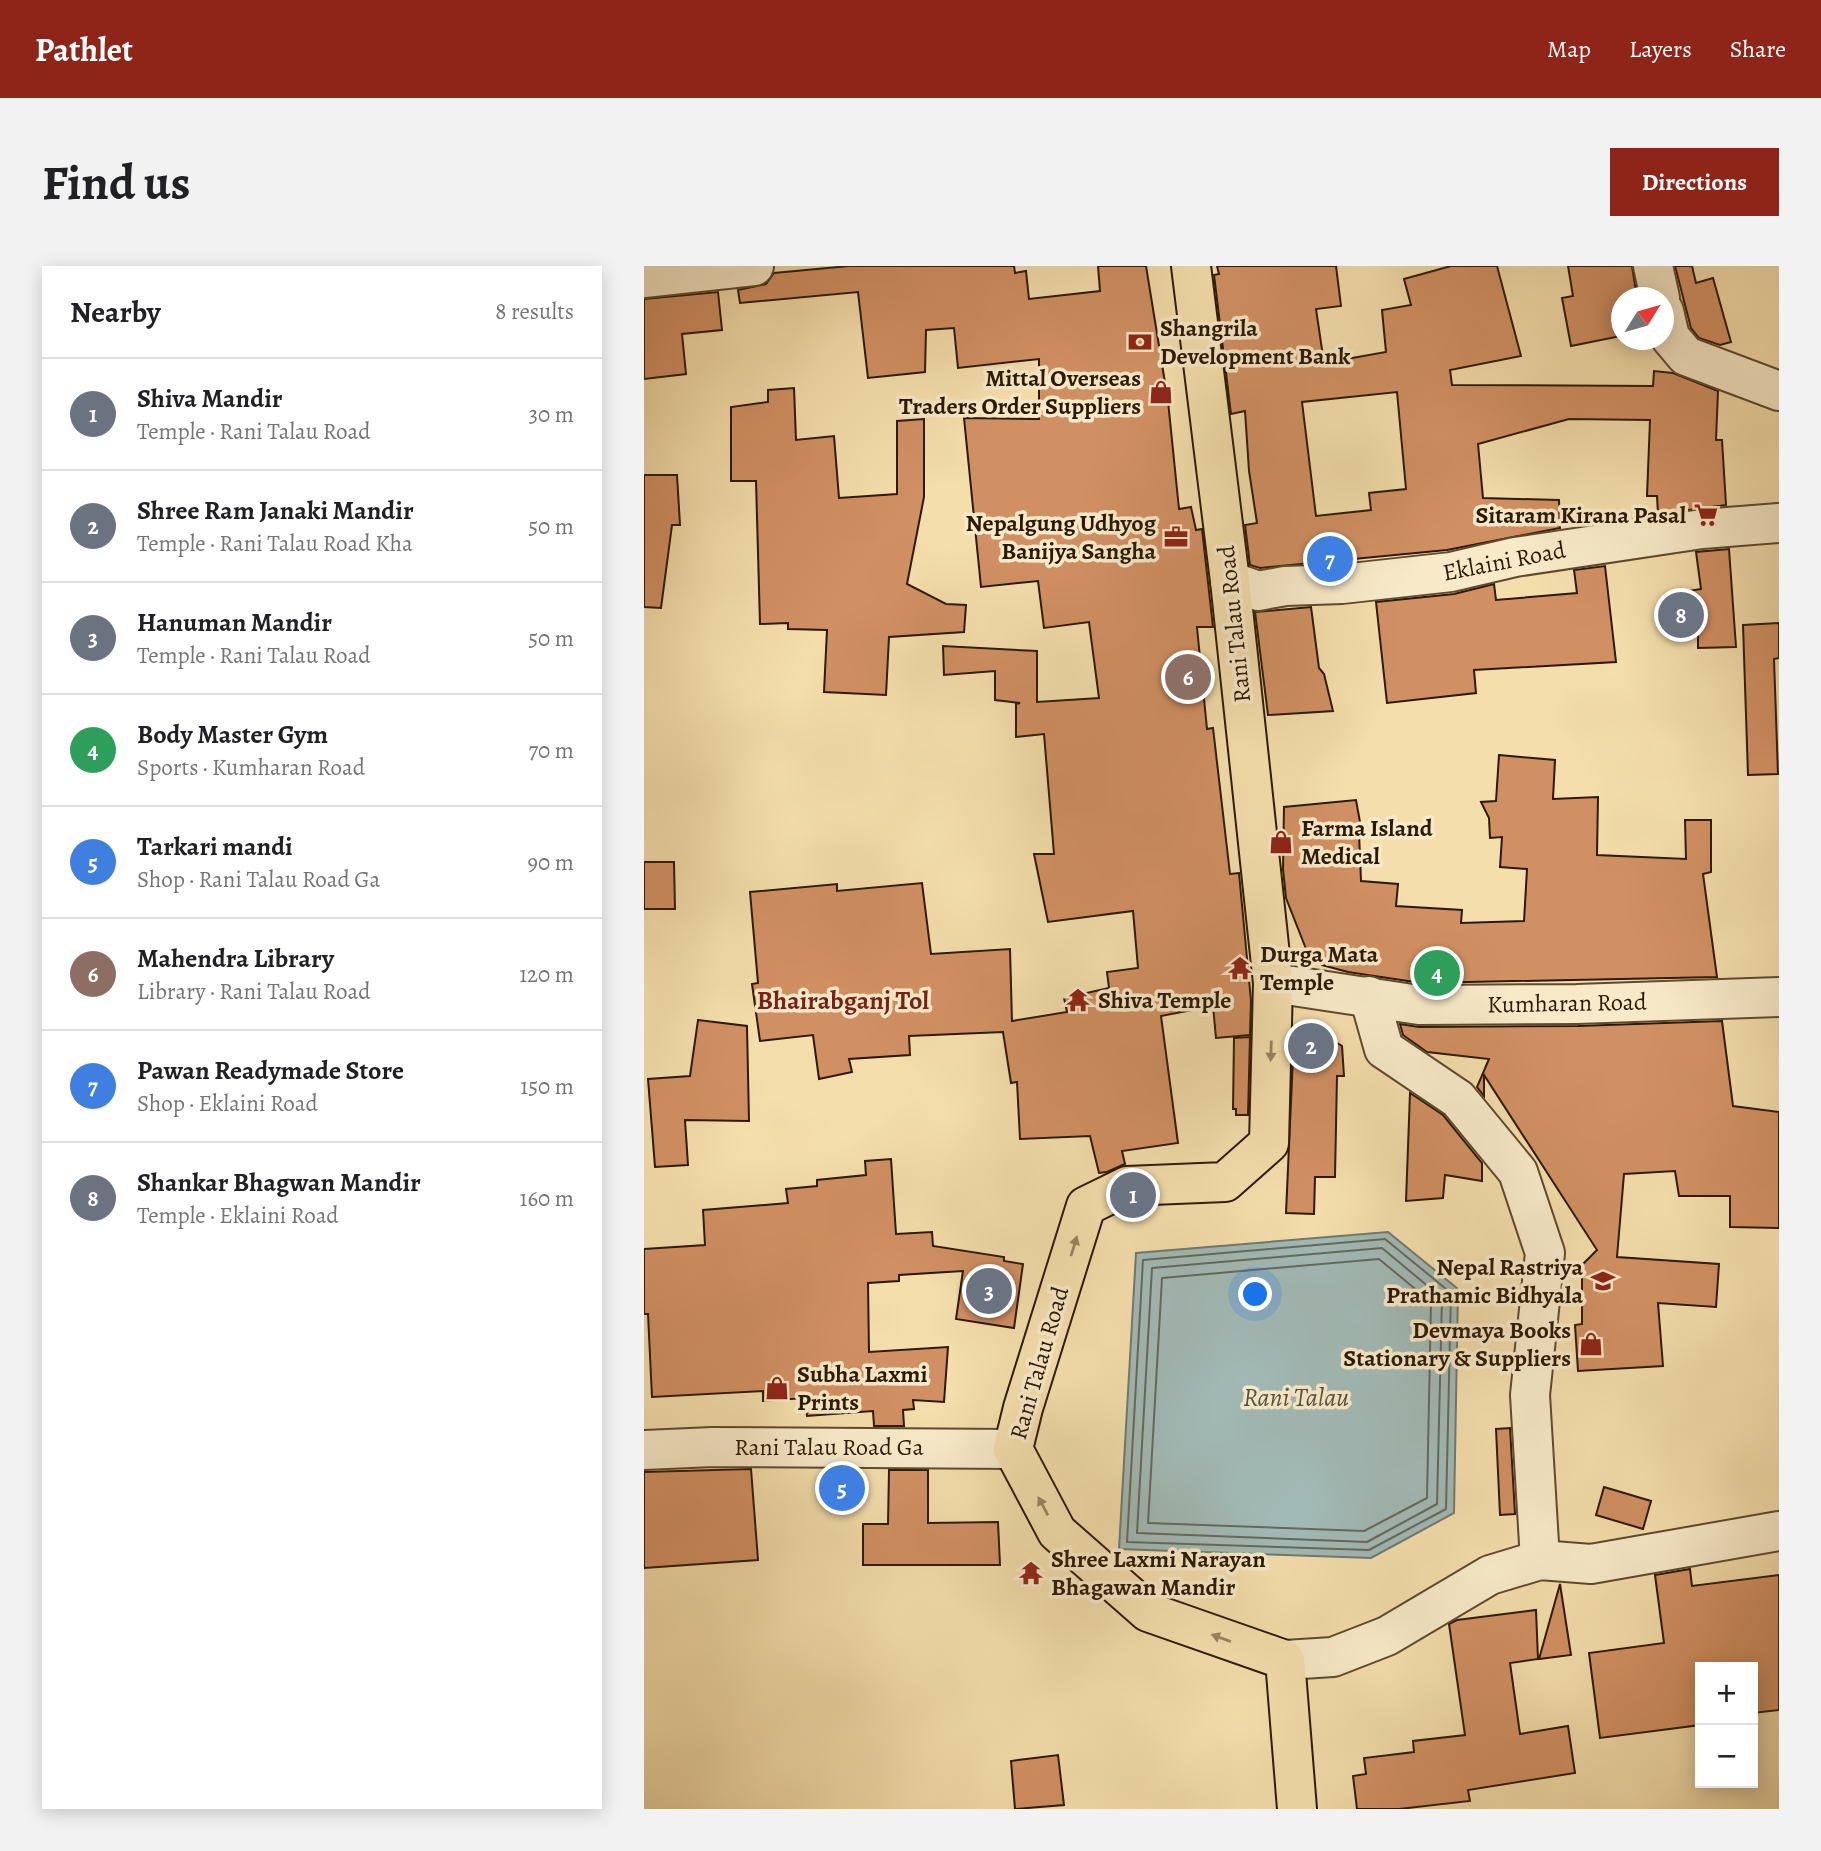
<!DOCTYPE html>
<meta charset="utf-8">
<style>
body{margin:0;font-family:Alegreya,serif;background:#f2f2f2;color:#202124}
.controls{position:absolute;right:21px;bottom:21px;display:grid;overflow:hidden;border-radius:0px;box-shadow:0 4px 18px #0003}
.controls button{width:63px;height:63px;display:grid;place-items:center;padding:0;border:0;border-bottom:2px solid #e0e0e0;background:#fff;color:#202124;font:35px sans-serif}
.compass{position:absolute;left:967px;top:21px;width:63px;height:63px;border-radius:50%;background:#fff;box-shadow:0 4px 18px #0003;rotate:53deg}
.you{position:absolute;left:612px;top:1029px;width:24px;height:24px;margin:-18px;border:5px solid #fff;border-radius:50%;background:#1a73e8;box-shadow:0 0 0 10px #1a73e833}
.badge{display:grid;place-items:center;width:46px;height:46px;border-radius:50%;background:#8f2418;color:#fff;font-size:23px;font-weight:700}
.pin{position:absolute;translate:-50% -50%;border:4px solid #fff;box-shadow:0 2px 7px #0006}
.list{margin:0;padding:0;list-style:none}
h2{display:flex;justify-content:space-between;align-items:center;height:91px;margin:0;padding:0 28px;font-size:30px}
h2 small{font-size:23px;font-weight:400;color:#757577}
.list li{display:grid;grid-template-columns:46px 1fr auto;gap:21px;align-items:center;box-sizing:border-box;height:112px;padding:0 28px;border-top:2px solid #e0e0e0}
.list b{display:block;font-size:26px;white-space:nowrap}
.list p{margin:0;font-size:23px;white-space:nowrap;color:#757577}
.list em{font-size:23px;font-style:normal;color:#757577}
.map{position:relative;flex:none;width:1135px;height:1543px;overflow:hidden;border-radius:0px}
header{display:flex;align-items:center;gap:42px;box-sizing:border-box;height:98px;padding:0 35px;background:#8f2418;color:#fff}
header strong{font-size:33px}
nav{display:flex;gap:38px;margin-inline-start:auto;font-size:24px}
.intro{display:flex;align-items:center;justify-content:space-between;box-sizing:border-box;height:168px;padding:0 42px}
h1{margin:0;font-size:49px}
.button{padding:18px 32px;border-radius:0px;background:#8f2418;color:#fff;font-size:24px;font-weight:700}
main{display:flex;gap:42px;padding:0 42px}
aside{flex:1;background:#fff;border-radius:0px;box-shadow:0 4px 18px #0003}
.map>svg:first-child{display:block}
</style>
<header>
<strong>Pathlet</strong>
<nav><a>Map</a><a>Layers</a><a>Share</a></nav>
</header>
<div class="intro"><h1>Find us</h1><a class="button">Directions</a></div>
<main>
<aside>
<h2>Nearby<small>8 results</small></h2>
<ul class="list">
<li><span class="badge" style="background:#6b7280">1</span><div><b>Shiva Mandir</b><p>Temple · Rani Talau Road</p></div><em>30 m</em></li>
<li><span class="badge" style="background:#6b7280">2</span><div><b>Shree Ram Janaki Mandir</b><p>Temple · Rani Talau Road Kha</p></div><em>50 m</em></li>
<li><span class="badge" style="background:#6b7280">3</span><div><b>Hanuman Mandir</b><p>Temple · Rani Talau Road</p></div><em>50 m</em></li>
<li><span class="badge" style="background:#2e9e5b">4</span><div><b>Body Master Gym</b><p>Sports · Kumharan Road</p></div><em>70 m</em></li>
<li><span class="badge" style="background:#3f7fe0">5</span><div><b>Tarkari mandi</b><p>Shop · Rani Talau Road Ga</p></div><em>90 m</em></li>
<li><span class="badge" style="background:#8d6e63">6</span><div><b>Mahendra Library</b><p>Library · Rani Talau Road</p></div><em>120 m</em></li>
<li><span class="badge" style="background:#3f7fe0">7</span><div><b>Pawan Readymade Store</b><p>Shop · Eklaini Road</p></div><em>150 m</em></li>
<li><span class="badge" style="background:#6b7280">8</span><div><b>Shankar Bhagwan Mandir</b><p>Temple · Eklaini Road</p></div><em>160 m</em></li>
</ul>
</aside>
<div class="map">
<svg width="1135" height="1543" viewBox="0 0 1135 1543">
<rect width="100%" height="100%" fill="#f4deac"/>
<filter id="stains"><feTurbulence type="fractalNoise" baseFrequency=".00286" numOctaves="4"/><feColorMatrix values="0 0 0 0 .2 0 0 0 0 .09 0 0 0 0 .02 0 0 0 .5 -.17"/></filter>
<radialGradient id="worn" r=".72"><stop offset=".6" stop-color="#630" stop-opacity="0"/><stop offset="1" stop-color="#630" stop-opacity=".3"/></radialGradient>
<path fill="#a1b9b5" stroke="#72796e" stroke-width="2" d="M 744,966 L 814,1023 L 810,1247 L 727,1292 L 475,1283 L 492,987 Z"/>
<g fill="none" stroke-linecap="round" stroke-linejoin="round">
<g stroke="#66695c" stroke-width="2">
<path d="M 741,973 L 807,1027 L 802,1243 L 725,1284 L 483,1276 L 499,994 Z"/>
<path d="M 738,982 L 798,1032 L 793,1238 L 723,1276 L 493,1267 L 508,1002 Z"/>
<path d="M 735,993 L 787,1036 L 783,1232 L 720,1265 L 504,1257 L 518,1012 Z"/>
</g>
</g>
<g fill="#d19063" stroke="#2c1904" stroke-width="2" fill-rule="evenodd">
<path d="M 205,0 L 370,0 L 371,7 L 382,5 L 385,33 L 456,25 L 454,0 L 502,0 L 524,135 L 535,243 L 547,241 L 552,264 L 558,263 L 569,361 L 553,361 L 563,463 L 569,462 L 586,608 L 595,607 L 607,735 L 606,769 L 572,772 L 569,740 L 517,750 L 534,877 L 478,885 L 481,898 L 463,906 L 455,907 L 446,870 L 376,873 L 373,816 L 367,817 L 359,766 L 265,770 L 266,789 L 205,793 L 208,806 L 175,813 L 169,769 L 116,775 L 108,718 L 114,717 L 106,626 L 193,618 L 193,625 L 278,617 L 287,688 L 366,683 L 368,755 L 423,746 L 420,732 L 465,722 L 463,706 L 494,702 L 489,645 L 404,656 L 390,588 L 410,588 L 400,468 L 372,471 L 372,438 L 376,437 L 351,434 L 351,405 L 300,409 L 299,380 L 393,385 L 393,436 L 455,432 L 445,356 L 400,362 L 394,315 L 337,321 L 320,152 L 395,153 L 395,93 L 314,102 L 310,62 L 282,64 L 281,106 L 224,112 L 214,26 L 96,37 L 94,24 L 122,18 L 130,7 Z"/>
<path d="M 573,0 L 692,0 L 697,40 L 672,43 L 680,97 L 742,86 L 738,44 L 767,39 L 760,13 L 807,0 L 853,0 L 877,90 L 806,104 L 808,119 L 1009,120 L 1010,105 L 1029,107 L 1074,125 L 1072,174 L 1078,174 L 1082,239 L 1014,248 L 1013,230 L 1003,230 L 1006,154 L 925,153 L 834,178 L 839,232 L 915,234 L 916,262 L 803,284 L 616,302 L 606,299 L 601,259 L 613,257 L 605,205 L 601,145 L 587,148 L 570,9 L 575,8 ZM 753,126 L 762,223 L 725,227 L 727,244 L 672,250 L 658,136 Z"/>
<path d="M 924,0 L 988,0 L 993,32 L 977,32 L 977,70 L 927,80 L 918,32 L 929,30 Z"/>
<path d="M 1031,0 L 1048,0 L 1052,17 L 1069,12 L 1087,76 L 1076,79 L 1055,72 L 1047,62 Z"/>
<path d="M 74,26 L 78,64 L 38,68 L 42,108 L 0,113 L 0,33 Z"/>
<path d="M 150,122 L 152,174 L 190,170 L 195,232 L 253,228 L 253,155 L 280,153 L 280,231 L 263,318 L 302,338 L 322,339 L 320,366 L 245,371 L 242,429 L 180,426 L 183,364 L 144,363 L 144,357 L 116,358 L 112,215 L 87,215 L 87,141 L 124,136 L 124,124 Z"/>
<path d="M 0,209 L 33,209 L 36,259 L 28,259 L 17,342 L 0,341 Z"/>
<path d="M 1085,283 L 1092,381 L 1054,382 L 1054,359 L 1032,363 L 1026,328 L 1057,323 L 1052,286 Z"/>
<path d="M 961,300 L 972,396 L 830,404 L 832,427 L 743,437 L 732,336 L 810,328 L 850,318 L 852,334 L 933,327 L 930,304 Z"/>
<path d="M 667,341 L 675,402 L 680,408 L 689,445 L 624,449 L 611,346 Z"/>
<path d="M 1135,357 L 1135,392 L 1130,393 L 1134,508 L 1104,509 L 1099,359 Z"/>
<path d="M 855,489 L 911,494 L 909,533 L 954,531 L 953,589 L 1042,593 L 1041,554 L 1067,554 L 1067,606 L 1059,608 L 1073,711 L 777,717 L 704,706 L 678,699 L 664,688 L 642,632 L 639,603 L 640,541 L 712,534 L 718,567 L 715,567 L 717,615 L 754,618 L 752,640 L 818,644 L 817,657 L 880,655 L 883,603 L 856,601 L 858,571 L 846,572 L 845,552 L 837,536 L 852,535 Z"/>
<path d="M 0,596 L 30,596 L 31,643 L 0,643 Z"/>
<path d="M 54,754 L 103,760 L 105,855 L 41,854 L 44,899 L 11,901 L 4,813 L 46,810 Z"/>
<path d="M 1078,755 L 1089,840 L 1135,846 L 1135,962 L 1086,961 L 1086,930 L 1035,930 L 1031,905 L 980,908 L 973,991 L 1075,998 L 1072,1041 L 1014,1037 L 1019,1100 L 934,1105 L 931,1059 L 938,1058 L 938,999 L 953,984 L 840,809 L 840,830 L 833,821 L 845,793 L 783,786 L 759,769 L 756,758 L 775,761 L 934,760 Z"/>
<path d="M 677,767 L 698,780 L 700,810 L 693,810 L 691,911 L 671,911 L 670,948 L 642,947 L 650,768 Z"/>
<path d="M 606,771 L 604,849 L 592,849 L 592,843 L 589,843 L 590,772 Z"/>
<path d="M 766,827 L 799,849 L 838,897 L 838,915 L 801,909 L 799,932 L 762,935 Z"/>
<path d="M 247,893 L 252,968 L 288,966 L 289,980 L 360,991 L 360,995 L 379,998 L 370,1062 L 312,1053 L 319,1005 L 255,1009 L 255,1015 L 224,1017 L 225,1086 L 304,1081 L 300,1136 L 269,1134 L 270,1143 L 259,1144 L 260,1160 L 230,1160 L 229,1145 L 163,1150 L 161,1132 L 119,1135 L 119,1125 L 8,1131 L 4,1048 L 0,1048 L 0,983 L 61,979 L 59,944 L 144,937 L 142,923 L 173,920 L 173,914 L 222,909 L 221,895 Z"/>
<path d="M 866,1162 L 871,1248 L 856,1249 L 852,1163 Z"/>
<path d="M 107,1203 L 114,1294 L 0,1302 L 0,1206 Z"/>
<path d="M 245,1204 L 284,1204 L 284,1257 L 354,1256 L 356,1299 L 219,1299 L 219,1258 L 244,1258 Z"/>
<path d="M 960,1221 L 1007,1235 L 999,1263 L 952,1249 Z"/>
<path d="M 1046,1303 L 1048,1320 L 1135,1309 L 1135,1444 L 1109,1447 L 1109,1401 L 1056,1401 L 1056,1459 L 956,1472 L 945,1387 L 1020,1377 L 1011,1309 Z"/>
<path d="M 916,1318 L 927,1389 L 895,1393 Z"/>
<path d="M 892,1344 L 894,1393 L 866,1397 L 876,1468 L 924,1460 L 931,1507 L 824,1524 L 826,1535 L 755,1543 L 713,1543 L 709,1510 L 722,1508 L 720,1492 L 770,1486 L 769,1475 L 821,1469 L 805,1358 L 813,1354 Z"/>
<path d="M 414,1489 L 420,1539 L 371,1543 L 367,1495 Z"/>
</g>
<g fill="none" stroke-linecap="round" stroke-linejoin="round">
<g stroke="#5e4a2e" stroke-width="42">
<g id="minor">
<path d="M 1009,0 L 1016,32"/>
<path d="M 0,12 L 110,0"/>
<path d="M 1020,45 L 1026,71 L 1042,90 L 1135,125"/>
<path d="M 586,315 L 614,325 L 641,320 L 698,318 L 807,306 L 871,291 L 1058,263 L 1135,257"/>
<path d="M 629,717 L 775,739 L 933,738 L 1135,731"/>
<path d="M 725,730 L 740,783 L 814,833 L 874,906 L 901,987 L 886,1129 L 896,1294"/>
<path d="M 0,1184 L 69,1181 L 369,1183"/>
<path d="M 641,1394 L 689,1391 L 743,1370 L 846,1309 L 896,1294 L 947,1298 L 1135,1265"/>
</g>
</g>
<g stroke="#2c1904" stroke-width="42">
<path id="major" d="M 547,0 L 586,315 L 629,717 L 625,877 L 581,916 L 483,920 L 442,940 L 379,1142 L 369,1183 L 413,1266 L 504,1346 L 641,1394 L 653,1543"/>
</g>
<use href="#minor" stroke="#f8eac9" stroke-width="38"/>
<use href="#major" stroke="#f4deac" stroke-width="38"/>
</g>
<defs><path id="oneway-solid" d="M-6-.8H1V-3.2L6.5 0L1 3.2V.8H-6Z" transform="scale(1.75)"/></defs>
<g fill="#9a8560">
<use href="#oneway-solid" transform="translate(627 785) rotate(92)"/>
<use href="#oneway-solid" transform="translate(430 980) rotate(-73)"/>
<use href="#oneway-solid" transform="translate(399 1240) rotate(-118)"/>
<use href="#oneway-solid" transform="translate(577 1372) rotate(-160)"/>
</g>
<defs>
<g id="bank-bare" transform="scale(1.89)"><path d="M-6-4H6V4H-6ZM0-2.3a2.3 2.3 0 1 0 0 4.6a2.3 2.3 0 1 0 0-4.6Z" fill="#8f2418" stroke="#f8eac9" stroke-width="2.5" paint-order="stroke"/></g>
<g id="shop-bare" transform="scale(1.89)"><path d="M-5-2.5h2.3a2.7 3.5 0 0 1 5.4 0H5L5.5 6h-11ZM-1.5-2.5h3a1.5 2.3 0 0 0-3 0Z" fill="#8f2418" stroke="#f8eac9" stroke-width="2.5" paint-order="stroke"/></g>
<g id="supermarket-bare" transform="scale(1.89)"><path d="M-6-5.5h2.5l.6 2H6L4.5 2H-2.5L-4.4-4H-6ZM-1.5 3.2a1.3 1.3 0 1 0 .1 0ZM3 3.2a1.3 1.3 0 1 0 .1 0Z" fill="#8f2418" stroke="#f8eac9" stroke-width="2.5" paint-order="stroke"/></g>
<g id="office-bare" transform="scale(1.89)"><path d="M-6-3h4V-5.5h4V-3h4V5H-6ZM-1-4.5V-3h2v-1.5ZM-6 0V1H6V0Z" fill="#8f2418" stroke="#f8eac9" stroke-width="2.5" paint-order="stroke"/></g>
<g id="temple-bare" transform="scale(1.89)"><path d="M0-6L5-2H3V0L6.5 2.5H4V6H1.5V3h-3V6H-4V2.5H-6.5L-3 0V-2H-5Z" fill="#8f2418" stroke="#f8eac9" stroke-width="2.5" paint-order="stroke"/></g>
<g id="school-bare" transform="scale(1.89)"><path d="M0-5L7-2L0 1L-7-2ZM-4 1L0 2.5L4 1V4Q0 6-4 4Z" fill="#8f2418" stroke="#f8eac9" stroke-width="2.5" paint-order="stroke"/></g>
</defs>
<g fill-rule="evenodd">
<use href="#bank-bare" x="496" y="76"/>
<use href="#shop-bare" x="517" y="126"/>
<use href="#supermarket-bare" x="1062" y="249"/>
<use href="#office-bare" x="532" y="271"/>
<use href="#shop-bare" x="637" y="576"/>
<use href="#temple-bare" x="596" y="702"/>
<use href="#temple-bare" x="434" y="734"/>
<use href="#school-bare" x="959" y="1015"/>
<use href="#shop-bare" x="947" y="1078"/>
<use href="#shop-bare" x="133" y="1122"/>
<use href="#temple-bare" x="387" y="1307"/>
</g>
<g text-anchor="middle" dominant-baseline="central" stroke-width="7" stroke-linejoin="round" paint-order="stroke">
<g font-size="24" font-weight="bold" fill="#2c1904" stroke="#f8eac9" text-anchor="start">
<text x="516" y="62">Shangrila<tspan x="516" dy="28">Development Bank</tspan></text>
<text x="497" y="112" text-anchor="end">Mittal Overseas<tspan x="497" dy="28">Traders Order Suppliers</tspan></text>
<text x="1042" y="249" text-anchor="end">Sitaram Kirana Pasal</text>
<text x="512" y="257" text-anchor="end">Nepalgung Udhyog<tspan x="512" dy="28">Banijya Sangha</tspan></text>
<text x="657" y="562">Farma Island<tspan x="657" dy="28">Medical</tspan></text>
<text x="616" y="688">Durga Mata<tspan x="616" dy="28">Temple</tspan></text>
<text x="454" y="734">Shiva Temple</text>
<text x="939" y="1001" text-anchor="end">Nepal Rastriya<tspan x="939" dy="28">Prathamic Bidhyala</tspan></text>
<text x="927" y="1064" text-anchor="end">Devmaya Books<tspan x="927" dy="28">Stationary &amp; Suppliers</tspan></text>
<text x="153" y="1108">Subha Laxmi<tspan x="153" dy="28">Prints</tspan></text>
<text x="407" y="1293">Shree Laxmi Narayan<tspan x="407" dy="28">Bhagawan Mandir</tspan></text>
</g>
<g font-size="24" fill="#2c1904" stroke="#f8eac9">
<text transform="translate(860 295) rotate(-11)">Eklaini Road</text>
<text transform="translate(590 358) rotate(-96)">Rani Talau Road</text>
<text transform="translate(923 737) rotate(-1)">Kumharan Road</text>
<text transform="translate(395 1097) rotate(-74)">Rani Talau Road</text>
<text x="185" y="1181">Rani Talau Road Ga</text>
</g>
<g font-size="26" font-weight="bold" fill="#7a1f14" stroke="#f8eac9">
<text x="199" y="734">Bhairabganj Tol</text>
</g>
<g font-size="26" font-style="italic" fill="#555142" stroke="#f8eac9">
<text x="652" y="1131">Rani Talau</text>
</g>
</g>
<rect width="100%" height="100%" filter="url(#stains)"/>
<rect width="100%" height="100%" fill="url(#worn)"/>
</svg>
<div class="controls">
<button>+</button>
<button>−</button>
</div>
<svg class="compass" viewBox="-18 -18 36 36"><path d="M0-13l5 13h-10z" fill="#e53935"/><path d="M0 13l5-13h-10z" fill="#757577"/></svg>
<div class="you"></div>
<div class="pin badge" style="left:489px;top:929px;background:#6b7280">1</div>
<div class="pin badge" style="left:667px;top:780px;background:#6b7280">2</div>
<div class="pin badge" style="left:345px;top:1025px;background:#6b7280">3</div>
<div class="pin badge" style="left:793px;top:707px;background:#2e9e5b">4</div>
<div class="pin badge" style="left:198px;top:1222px;background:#3f7fe0">5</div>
<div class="pin badge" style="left:544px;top:411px;background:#8d6e63">6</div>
<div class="pin badge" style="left:686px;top:293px;background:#3f7fe0">7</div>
<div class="pin badge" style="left:1037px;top:349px;background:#6b7280">8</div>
</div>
</main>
